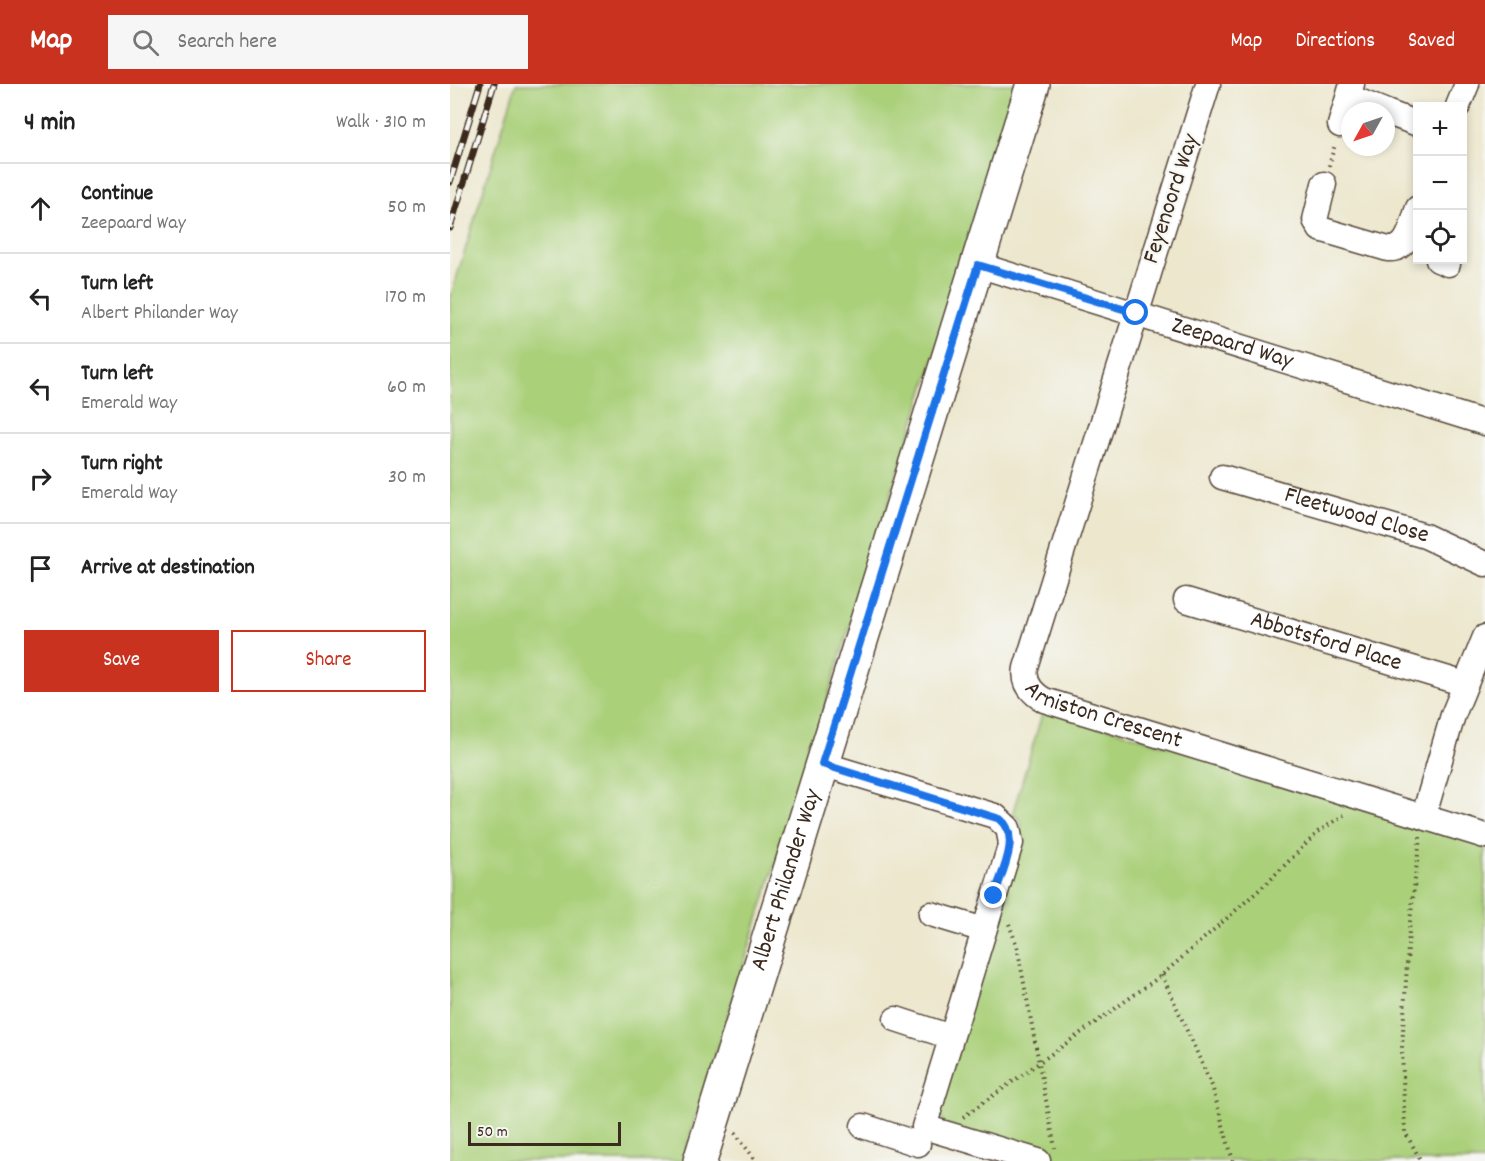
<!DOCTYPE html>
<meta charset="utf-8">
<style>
body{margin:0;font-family:Dekko,sans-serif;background:#f6f6f6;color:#222}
.controls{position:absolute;right:18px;top:18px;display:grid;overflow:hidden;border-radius:0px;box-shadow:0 3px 9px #0003}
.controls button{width:54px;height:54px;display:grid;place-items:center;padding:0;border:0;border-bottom:2px solid #e0e0e0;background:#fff;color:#222;font:30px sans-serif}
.compass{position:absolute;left:891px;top:18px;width:54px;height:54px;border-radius:50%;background:#fff;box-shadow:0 3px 9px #0003;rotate:230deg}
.scale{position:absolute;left:18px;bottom:15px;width:153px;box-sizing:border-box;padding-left:6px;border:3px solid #3b2a1e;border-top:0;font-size:16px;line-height:21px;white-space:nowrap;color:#3b2a1e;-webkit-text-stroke:4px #f6f6f2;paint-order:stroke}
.stop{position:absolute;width:18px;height:18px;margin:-14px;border:4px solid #1a73e8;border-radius:50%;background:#fff}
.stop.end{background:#1a73e8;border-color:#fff;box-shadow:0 2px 6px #0008}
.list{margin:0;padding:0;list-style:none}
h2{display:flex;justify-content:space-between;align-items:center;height:78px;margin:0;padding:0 24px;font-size:26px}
h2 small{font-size:20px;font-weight:400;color:#767676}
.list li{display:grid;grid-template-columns:39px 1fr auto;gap:18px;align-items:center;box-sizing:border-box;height:90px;padding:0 24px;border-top:2px solid #e0e0e0}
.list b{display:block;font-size:22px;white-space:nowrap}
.list p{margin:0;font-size:20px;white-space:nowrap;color:#767676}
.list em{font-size:20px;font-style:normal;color:#767676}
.actions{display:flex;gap:12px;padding:18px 24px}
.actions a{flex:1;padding:14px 0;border:2px solid #c8321e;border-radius:0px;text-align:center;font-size:21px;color:#c8321e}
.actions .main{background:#c8321e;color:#fff}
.icon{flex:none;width:33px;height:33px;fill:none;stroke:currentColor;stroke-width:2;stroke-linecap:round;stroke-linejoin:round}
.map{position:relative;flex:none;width:1035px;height:1077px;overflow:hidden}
header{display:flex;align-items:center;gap:36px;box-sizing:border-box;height:84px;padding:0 30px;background:#c8321e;color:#fff}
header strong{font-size:28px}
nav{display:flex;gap:33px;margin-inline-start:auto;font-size:21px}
.search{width:420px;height:54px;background:#f6f6f6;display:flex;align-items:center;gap:15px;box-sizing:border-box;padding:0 21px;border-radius:0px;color:#767676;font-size:22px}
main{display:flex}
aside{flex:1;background:#fff}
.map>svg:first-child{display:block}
</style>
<header>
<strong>Map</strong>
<div class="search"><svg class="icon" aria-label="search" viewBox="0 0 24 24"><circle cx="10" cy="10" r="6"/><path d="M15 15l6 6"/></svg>Search here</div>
<nav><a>Map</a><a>Directions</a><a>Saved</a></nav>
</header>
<main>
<aside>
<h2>4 min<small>Walk · 310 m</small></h2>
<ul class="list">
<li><svg class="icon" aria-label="ahead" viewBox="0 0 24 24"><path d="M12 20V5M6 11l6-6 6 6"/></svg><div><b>Continue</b><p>Zeepaard Way</p></div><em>50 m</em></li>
<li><svg class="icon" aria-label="left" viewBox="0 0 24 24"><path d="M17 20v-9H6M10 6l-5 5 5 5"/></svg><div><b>Turn left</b><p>Albert Philander Way</p></div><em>170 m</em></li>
<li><svg class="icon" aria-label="left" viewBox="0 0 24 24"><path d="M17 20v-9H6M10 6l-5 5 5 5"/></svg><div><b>Turn left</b><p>Emerald Way</p></div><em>60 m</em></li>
<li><svg class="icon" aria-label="right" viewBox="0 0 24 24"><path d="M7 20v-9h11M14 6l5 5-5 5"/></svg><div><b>Turn right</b><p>Emerald Way</p></div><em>30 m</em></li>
<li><svg class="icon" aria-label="arrive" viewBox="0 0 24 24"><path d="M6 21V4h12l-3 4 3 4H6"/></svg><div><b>Arrive at destination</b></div></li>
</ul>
<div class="actions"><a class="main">Save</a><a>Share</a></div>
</aside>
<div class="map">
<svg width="1035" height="1077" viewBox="0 0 1035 1077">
<rect width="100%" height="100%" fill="#f6f6f2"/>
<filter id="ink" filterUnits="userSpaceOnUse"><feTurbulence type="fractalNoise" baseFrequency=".0167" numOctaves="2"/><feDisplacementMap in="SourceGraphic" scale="12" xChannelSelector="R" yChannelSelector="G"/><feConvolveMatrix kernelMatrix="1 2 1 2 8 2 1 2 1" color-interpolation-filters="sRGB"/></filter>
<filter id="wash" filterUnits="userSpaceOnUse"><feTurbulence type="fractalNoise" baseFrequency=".008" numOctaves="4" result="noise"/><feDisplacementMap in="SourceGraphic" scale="24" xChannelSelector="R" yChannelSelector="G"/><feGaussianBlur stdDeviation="1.35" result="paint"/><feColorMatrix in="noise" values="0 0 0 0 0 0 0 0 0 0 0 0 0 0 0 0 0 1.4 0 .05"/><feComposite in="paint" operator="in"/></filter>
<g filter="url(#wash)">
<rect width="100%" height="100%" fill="#ece7cd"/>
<g fill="#aad07a" stroke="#727d4c" stroke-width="1.5">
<path d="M 66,0 L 570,0 L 232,1077 L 0,1077 L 0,215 Z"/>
<path d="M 594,624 L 1035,760 L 1035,1077 L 610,1077 L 495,1040 L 488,1027 L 488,1019 L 572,740 L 569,734 L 562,731 Z"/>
</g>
</g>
<g filter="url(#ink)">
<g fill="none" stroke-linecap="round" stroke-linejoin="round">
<g stroke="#564638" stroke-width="27">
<g id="street">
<path id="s1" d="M 758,0 L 576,584 C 573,599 582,609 594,616 L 1035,752"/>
<path d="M 899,13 L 934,27"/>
<path d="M 1008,22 L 1017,0"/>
<path d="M 936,28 L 968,40"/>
<path d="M 890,41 L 902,0"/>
<path d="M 874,100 L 865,136 L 870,145 L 938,165 C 959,167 962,139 968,124"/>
<path d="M 988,176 L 998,180"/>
<path id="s2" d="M 528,181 L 1035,339"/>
<path id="s3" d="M 772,393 L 975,452 L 1035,480"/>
<path id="s4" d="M 736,516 L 1015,600"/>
<path d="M 372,680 L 545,732 L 558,744 L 561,759 L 474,1043 L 588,1077"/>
<path d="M 974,731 L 1003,631 L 1035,553"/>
<path d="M 481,830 L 534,846"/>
<path d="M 446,935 L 501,953"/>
<path d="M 413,1042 L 468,1060"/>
</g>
</g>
<g stroke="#564638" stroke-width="36">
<g id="secondary">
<path id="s5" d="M 250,1077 L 583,0"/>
</g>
</g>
<g stroke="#564638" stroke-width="4" stroke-dasharray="1.5 4.5" stroke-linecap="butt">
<path d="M 879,82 L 885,60"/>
<path d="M 970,753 L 959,846 L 952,964 L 955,1048 L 971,1077"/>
<path d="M 559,840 L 567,862 L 605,1064"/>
<path d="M 712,891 L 762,1002 L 783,1077"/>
<path d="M 513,1033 L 712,891 L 817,799 L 868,748 L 894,731"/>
<path d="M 285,1049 L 306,1077"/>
</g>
<use href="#street" stroke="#fff" stroke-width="24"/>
<use href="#secondary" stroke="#fff" stroke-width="33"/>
<g stroke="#3b2a1e" stroke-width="7">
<g id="rail">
<path d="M 0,98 L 30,0"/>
<path d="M 0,144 L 44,0"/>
</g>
</g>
<use href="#rail" stroke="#f6f6f2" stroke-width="4.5" stroke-dasharray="14" stroke-linecap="butt"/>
</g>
</g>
<g fill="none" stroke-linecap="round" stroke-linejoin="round" filter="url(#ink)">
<path stroke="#1a73e8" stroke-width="8" d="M 544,812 C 551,790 572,752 550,735 L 372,680 L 528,181 L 686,229"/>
</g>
<g text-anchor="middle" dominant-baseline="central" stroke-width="4.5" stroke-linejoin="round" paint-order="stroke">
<g font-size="24" fill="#3b2a1e" stroke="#f6f6f2">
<text transform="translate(722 115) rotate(-72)">Feyenoord Way</text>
<text stroke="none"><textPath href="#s2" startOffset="266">Zeepaard Way</textPath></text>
<text stroke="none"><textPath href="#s3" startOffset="140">Fleetwood Close</textPath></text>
<text stroke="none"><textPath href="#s4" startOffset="146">Abbotsford Place</textPath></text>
<text stroke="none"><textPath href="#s1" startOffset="712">Arniston Crescent</textPath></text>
<text stroke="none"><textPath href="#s5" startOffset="294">Albert Philander Way</textPath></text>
</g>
</g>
</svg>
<div class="controls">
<button>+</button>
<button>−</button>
<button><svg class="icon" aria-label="locate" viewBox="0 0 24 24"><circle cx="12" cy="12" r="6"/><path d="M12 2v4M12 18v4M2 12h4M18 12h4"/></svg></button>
</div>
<svg class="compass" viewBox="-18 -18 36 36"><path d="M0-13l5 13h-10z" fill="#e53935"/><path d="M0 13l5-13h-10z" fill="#767676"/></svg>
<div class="scale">50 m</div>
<div class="stop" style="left:686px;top:229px"></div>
<div class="stop end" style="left:544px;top:812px"></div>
</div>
</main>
